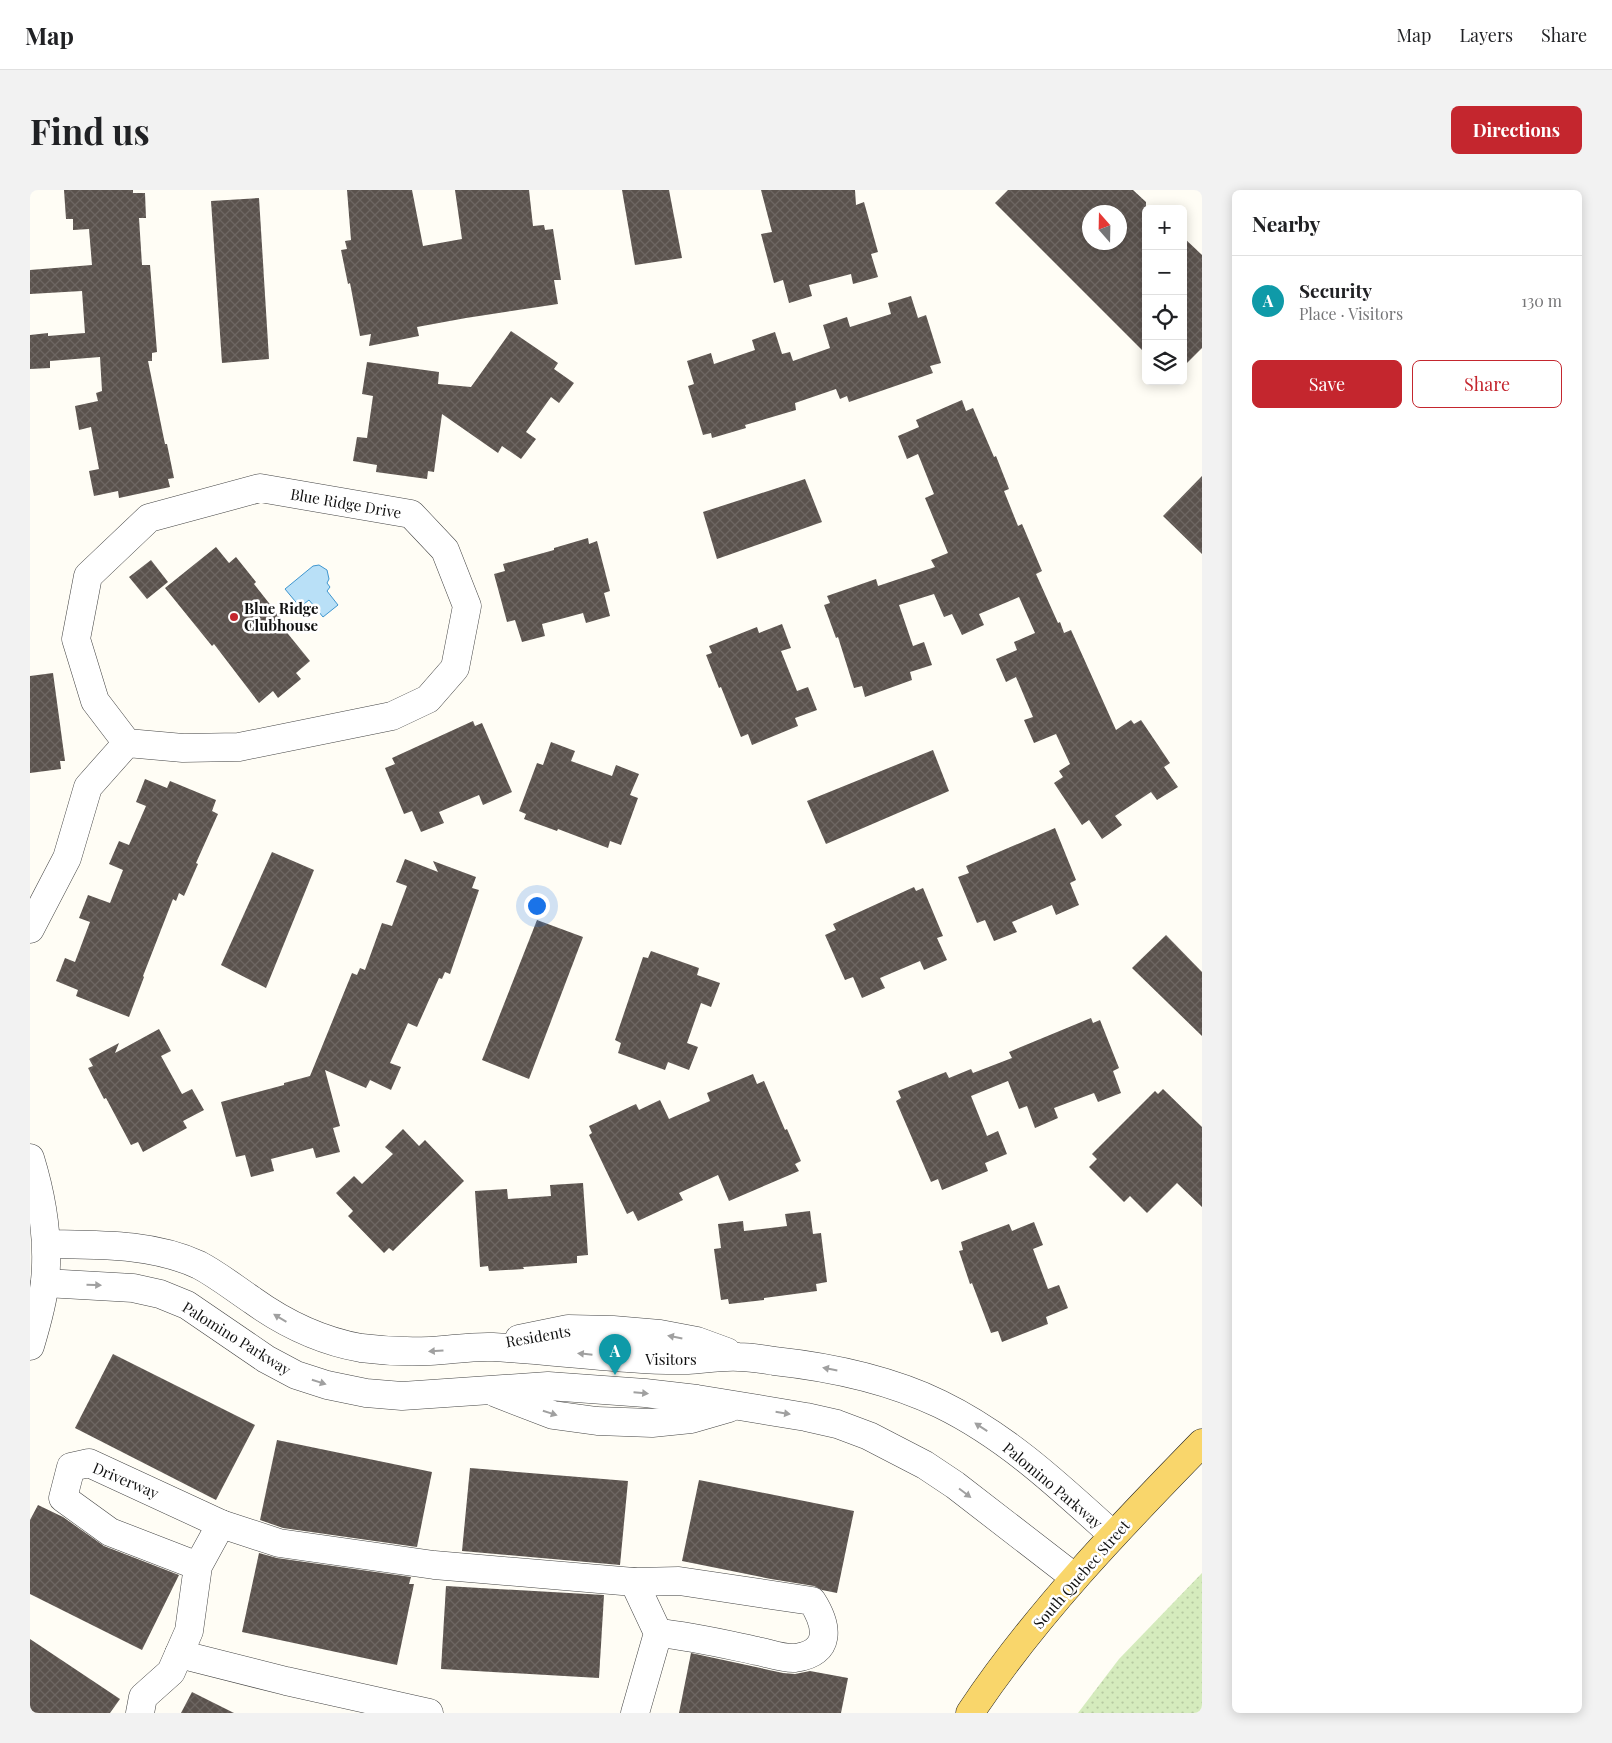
<!DOCTYPE html>
<meta charset="utf-8">
<style>
body{margin:0;font-family:"Playfair Display",serif;background:#f2f2f2;color:#202124}
.controls{position:absolute;right:15px;top:15px;display:grid;overflow:hidden;border-radius:8px;box-shadow:0 2px 12px #0003}
.controls button{width:45px;height:45px;display:grid;place-items:center;padding:0;border:0;border-bottom:1px solid #e0e0e0;background:#fff;color:#202124;font:25px sans-serif}
.compass{position:absolute;left:1052px;top:15px;width:45px;height:45px;border-radius:50%;background:#fff;box-shadow:0 2px 12px #0003;rotate:340deg}
.you{position:absolute;left:506px;top:715px;width:18px;height:18px;margin:-12px;border:4px solid #fff;border-radius:50%;background:#1a73e8;box-shadow:0 0 0 8px #1a73e833}
.badge{display:grid;place-items:center;width:32px;height:32px;border-radius:50%;background:#c4262e;color:#fff;font-size:16px;font-weight:700}
.pin{position:absolute;translate:-50% -41px;filter:drop-shadow(0 1px 2px #0008)}
.pin::after{content:'';position:absolute;top:26px;width:18px;height:15px;background:inherit;clip-path:polygon(0 0,100% 0,50% 100%)}
.list{margin:0;padding:0;list-style:none}
h2{display:flex;justify-content:space-between;align-items:center;height:65px;margin:0;padding:0 20px;font-size:21px}
h2 small{font-size:16px;font-weight:400;color:#757577}
.list li{display:grid;grid-template-columns:32px 1fr auto;gap:15px;align-items:center;box-sizing:border-box;height:90px;padding:0 20px;border-top:1px solid #e0e0e0}
.list b{display:block;font-size:19px;white-space:nowrap}
.list p{margin:0;font-size:16px;white-space:nowrap;color:#757577}
.list em{font-size:16px;font-style:normal;color:#757577}
.actions{display:flex;gap:10px;padding:15px 20px}
.actions a{flex:1;padding:11px 0;border:1px solid #c4262e;border-radius:8px;text-align:center;font-size:18px;color:#c4262e}
.actions .main{background:#c4262e;color:#fff}
.icon{flex:none;width:28px;height:28px;fill:none;stroke:currentColor;stroke-width:2;stroke-linecap:round;stroke-linejoin:round}
.map{position:relative;flex:none;width:1172px;height:1523px;overflow:hidden;border-radius:8px}
header{display:flex;align-items:center;gap:30px;box-sizing:border-box;height:70px;padding:0 25px;background:#fff;border-bottom:1px solid #e0e0e0}
header strong{font-size:24px}
nav{display:flex;gap:28px;margin-inline-start:auto;font-size:18px}
.intro{display:flex;align-items:center;justify-content:space-between;box-sizing:border-box;height:120px;padding:0 30px}
h1{margin:0;font-size:35px}
.button{padding:12px 22px;border-radius:8px;background:#c4262e;color:#fff;font-size:18px;font-weight:700}
main{display:flex;gap:30px;padding:0 30px}
aside{flex:1;background:#fff;border-radius:8px;box-shadow:0 2px 12px #0003}
.map>svg:first-child{display:block}
</style>
<header>
<strong>Map</strong>
<nav><a>Map</a><a>Layers</a><a>Share</a></nav>
</header>
<div class="intro"><h1>Find us</h1><a class="button">Directions</a></div>
<main>
<div class="map">
<svg width="1172" height="1523" viewBox="0 0 1172 1523">
<defs>
<pattern id="grass-dots" width="8" height="8" patternUnits="userSpaceOnUse" patternTransform="scale(1.25)"><rect width="8" height="8" fill="#d5ebbd"/><path d="M2 2h.1M6 6h.1" fill="none" stroke="#b6c8a1" stroke-width="1.8" stroke-linecap="round"/></pattern>
<pattern id="building-cross-hatch" width="8" height="8" patternUnits="userSpaceOnUse" patternTransform="scale(1.25)"><rect width="8" height="8" fill="#5a524d"/><path d="M0 0l8 8M0 8l8-8" fill="none" stroke="#6d6662"/></pattern>
</defs>
<rect width="100%" height="100%" fill="#fffdf5"/>
<path fill="url(#grass-dots)" d="M 1172,1383 L 1172,1523 L 1048,1523 L 1089,1469 Z"/>
<path fill="#b9e0f7" stroke="#3f96cf" d="M 289,375 L 297,380 L 299,389 L 297,393 L 300,397 L 297,401 L 308,415 L 293,427 L 279,410 L 270,417 L 255,399 L 283,376 Z"/>
<g fill="url(#building-cross-hatch)" fill-rule="evenodd">
<path d="M 34,0 L 103,0 L 103,3 L 115,3 L 116,28 L 109,28 L 112,75 L 120,75 L 127,162 L 122,163 L 122,171 L 118,171 L 135,254 L 137,254 L 144,288 L 138,289 L 140,297 L 89,308 L 88,301 L 64,306 L 59,281 L 69,279 L 61,237 L 49,240 L 45,216 L 68,211 L 66,203 L 72,201 L 70,167 L 20,171 L 20,178 L 0,179 L 0,145 L 18,143 L 18,146 L 55,143 L 52,101 L 0,104 L 0,80 L 62,75 L 59,39 L 43,40 L 43,29 L 36,29 Z"/>
<path d="M 317,0 L 382,0 L 393,56 L 432,49 L 425,0 L 499,0 L 503,36 L 514,35 L 515,40 L 523,39 L 531,90 L 524,90 L 528,114 L 436,128 L 387,137 L 389,146 L 339,156 L 341,144 L 330,146 L 320,93 L 318,94 L 311,60 L 317,59 L 315,51 L 321,50 Z"/>
<path d="M 592,0 L 639,0 L 652,68 L 605,75 Z"/>
<path d="M 731,0 L 825,0 L 826,15 L 834,12 L 848,62 L 841,64 L 848,87 L 823,94 L 821,84 L 779,95 L 782,106 L 759,113 L 753,90 L 744,93 L 731,44 L 742,42 Z"/>
<path d="M 978,0 L 1103,0 L 1116,12 L 1116,164 L 965,13 ZM 1060,22 L 1090,22 L 1090,52 L 1060,52 Z"/>
<path d="M 229,8 L 239,169 L 192,173 L 181,11 Z"/>
<path d="M 1153,47 L 1172,65 L 1172,158 L 1153,177 Z"/>
<path d="M 881,106 L 888,128 L 896,125 L 911,173 L 900,176 L 903,183 L 819,212 L 817,206 L 810,209 L 806,199 L 765,213 L 766,220 L 715,235 L 716,238 L 682,248 L 681,243 L 673,245 L 658,196 L 664,194 L 657,171 L 681,163 L 684,174 L 725,160 L 722,150 L 745,142 L 752,164 L 760,162 L 763,171 L 800,158 L 793,135 L 817,127 L 820,137 L 861,124 L 858,113 Z"/>
<path d="M 481,141 L 528,173 L 524,179 L 544,193 L 529,213 L 521,207 L 496,242 L 506,249 L 491,269 L 472,256 L 468,263 L 412,224 L 404,282 L 398,281 L 397,289 L 346,282 L 347,275 L 323,271 L 327,247 L 337,248 L 343,206 L 332,204 L 337,172 L 409,182 L 408,194 L 441,197 Z"/>
<path d="M 932,210 L 936,221 L 943,218 L 964,267 L 966,266 L 979,299 L 974,301 L 988,336 L 992,334 L 1012,381 L 1006,384 L 1028,433 L 1030,432 L 1034,443 L 1041,440 L 1086,540 L 1101,530 L 1104,534 L 1111,530 L 1140,573 L 1134,577 L 1148,597 L 1127,610 L 1121,602 L 1085,626 L 1092,635 L 1072,649 L 1059,630 L 1052,635 L 1024,593 L 1033,587 L 1029,581 L 1040,574 L 1026,544 L 1004,553 L 994,530 L 1003,527 L 986,487 L 976,492 L 966,469 L 987,460 L 984,452 L 1005,443 L 989,407 L 949,424 L 954,435 L 932,445 L 922,424 L 914,427 L 904,404 L 869,415 L 883,456 L 894,452 L 902,475 L 880,482 L 882,490 L 835,507 L 832,496 L 824,498 L 808,447 L 806,448 L 794,415 L 800,413 L 797,406 L 846,389 L 848,396 L 905,377 L 901,370 L 918,363 L 895,308 L 904,304 L 888,264 L 877,269 L 868,246 L 889,237 L 886,230 Z"/>
<path d="M 1172,286 L 1172,364 L 1133,326 Z"/>
<path d="M 775,289 L 792,332 L 687,369 L 673,322 Z"/>
<path d="M 558,348 L 559,354 L 567,351 L 580,401 L 574,403 L 580,426 L 556,433 L 553,423 L 512,434 L 515,446 L 492,452 L 485,430 L 477,432 L 464,384 L 475,381 L 473,374 L 524,360 L 524,358 Z"/>
<path d="M 186,357 L 199,373 L 206,367 L 226,392 L 224,394 L 257,436 L 254,439 L 280,471 L 266,483 L 271,489 L 248,508 L 243,501 L 229,513 L 184,454 L 182,456 L 135,398 Z"/>
<path d="M 121,370 L 138,392 L 117,409 L 99,387 Z"/>
<path d="M 752,434 L 761,458 L 751,461 L 767,501 L 778,497 L 787,520 L 765,528 L 768,536 L 722,555 L 718,544 L 711,547 L 691,497 L 689,498 L 676,465 L 682,463 L 679,456 L 727,437 L 729,443 Z"/>
<path d="M 23,483 L 35,571 L 30,571 L 31,579 L 0,583 L 0,486 Z"/>
<path d="M 443,531 L 445,536 L 452,533 L 482,602 L 453,615 L 449,605 L 409,622 L 414,633 L 391,642 L 382,621 L 374,624 L 355,578 L 365,574 L 362,568 Z"/>
<path d="M 521,552 L 545,561 L 541,571 L 582,586 L 586,575 L 609,584 L 600,605 L 608,608 L 591,655 L 580,651 L 578,658 L 528,639 L 527,641 L 494,629 L 496,624 L 489,621 L 507,573 L 513,575 Z"/>
<path d="M 903,560 L 919,601 L 796,654 L 777,611 Z"/>
<path d="M 115,589 L 137,598 L 140,591 L 186,610 L 182,621 L 188,624 L 166,673 L 168,674 L 154,706 L 149,703 L 146,711 L 143,709 L 113,786 L 114,787 L 99,827 L 46,806 L 48,800 L 26,791 L 35,768 L 45,772 L 60,732 L 49,728 L 58,705 L 80,713 L 93,680 L 79,674 L 89,651 L 99,655 L 116,616 L 106,612 Z"/>
<path d="M 1025,638 L 1046,690 L 1040,693 L 1049,715 L 1026,725 L 1022,715 L 982,732 L 987,742 L 964,751 L 955,730 L 947,733 L 928,687 L 939,683 L 936,676 Z"/>
<path d="M 242,662 L 284,680 L 236,798 L 191,775 Z"/>
<path d="M 375,669 L 408,682 L 403,671 L 446,687 L 442,698 L 449,700 L 420,784 L 415,782 L 412,789 L 409,788 L 387,837 L 378,833 L 360,873 L 371,877 L 361,900 L 340,890 L 336,898 L 295,880 L 310,936 L 303,938 L 310,962 L 286,968 L 283,958 L 241,969 L 244,981 L 221,987 L 215,965 L 206,967 L 191,912 L 254,895 L 254,893 L 280,886 L 322,783 L 327,785 L 330,778 L 335,780 L 352,733 L 362,736 L 377,696 L 366,692 Z"/>
<path d="M 884,697 L 886,701 L 893,698 L 913,746 L 907,748 L 917,770 L 894,780 L 890,771 L 850,788 L 855,798 L 832,808 L 823,787 L 815,790 L 795,745 L 806,740 L 803,734 Z"/>
<path d="M 507,730 L 553,747 L 499,889 L 452,870 Z"/>
<path d="M 1136,745 L 1172,782 L 1172,846 L 1102,778 Z"/>
<path d="M 621,761 L 669,778 L 667,785 L 690,793 L 681,817 L 671,813 L 657,853 L 668,857 L 659,880 L 638,872 L 635,880 L 588,863 L 591,853 L 585,850 L 613,767 L 618,768 Z"/>
<path d="M 1061,828 L 1063,833 L 1070,830 L 1089,878 L 1083,881 L 1091,903 L 1068,912 L 1064,903 L 1024,918 L 1028,928 L 1005,938 L 997,916 L 989,919 L 978,891 L 941,906 L 957,946 L 968,941 L 977,964 L 955,973 L 958,981 L 912,1000 L 908,989 L 901,992 L 866,911 L 871,908 L 868,901 L 916,882 L 919,888 L 941,879 L 943,883 L 982,868 L 979,862 Z"/>
<path d="M 129,839 L 141,861 L 131,866 L 152,904 L 162,899 L 174,920 L 153,931 L 157,938 L 113,962 L 108,952 L 101,955 L 76,908 L 74,909 L 58,878 L 63,876 L 59,869 L 89,853 L 85,863 Z"/>
<path d="M 723,884 L 727,894 L 734,891 L 755,940 L 757,939 L 771,971 L 765,974 L 769,981 L 699,1011 L 688,985 L 649,1003 L 653,1010 L 608,1031 L 603,1021 L 597,1024 L 559,945 L 562,943 L 559,936 L 606,914 L 609,920 L 630,910 L 639,929 L 680,911 L 677,903 Z"/>
<path d="M 1133,899 L 1172,937 L 1172,1017 L 1147,993 L 1117,1023 L 1100,1006 L 1094,1012 L 1059,977 L 1067,969 L 1062,964 L 1125,901 L 1128,904 Z"/>
<path d="M 373,939 L 389,956 L 395,950 L 434,991 L 363,1061 L 359,1058 L 354,1063 L 318,1026 L 323,1021 L 306,1003 L 324,986 L 332,994 L 363,964 L 355,957 Z"/>
<path d="M 553,993 L 558,1065 L 547,1066 L 547,1073 L 493,1077 L 494,1079 L 459,1081 L 458,1076 L 450,1077 L 445,1001 L 477,999 L 478,1009 L 521,1006 L 520,995 Z"/>
<path d="M 780,1021 L 783,1044 L 791,1043 L 797,1092 L 786,1094 L 787,1101 L 734,1108 L 734,1110 L 699,1114 L 698,1109 L 691,1110 L 684,1059 L 691,1058 L 688,1034 L 713,1031 L 714,1041 L 757,1036 L 755,1024 Z"/>
<path d="M 1004,1032 L 1013,1055 L 1003,1059 L 1018,1099 L 1029,1095 L 1038,1118 L 1016,1127 L 1018,1134 L 972,1152 L 968,1141 L 961,1143 L 942,1093 L 940,1094 L 929,1061 L 933,1060 L 931,1052 L 979,1034 L 982,1041 Z"/>
<path d="M 83,1164 L 225,1235 L 186,1310 L 45,1238 Z"/>
<path d="M 247,1250 L 402,1282 L 387,1357 L 253,1338 L 230,1330 Z"/>
<path d="M 440,1278 L 598,1291 L 590,1375 L 432,1361 Z"/>
<path d="M 669,1290 L 824,1321 L 807,1403 L 792,1400 L 784,1396 L 741,1389 L 652,1371 Z"/>
<path d="M 8,1315 L 33,1327 L 74,1356 L 149,1385 L 112,1460 L 0,1404 L 0,1330 Z"/>
<path d="M 229,1363 L 247,1368 L 381,1387 L 379,1394 L 384,1394 L 367,1475 L 212,1442 Z"/>
<path d="M 416,1396 L 574,1405 L 569,1488 L 411,1479 Z"/>
<path d="M 0,1449 L 90,1509 L 80,1523 L 0,1523 Z"/>
<path d="M 661,1463 L 753,1483 L 765,1484 L 780,1481 L 818,1488 L 811,1523 L 649,1523 Z"/>
<path d="M 162,1502 L 204,1523 L 151,1523 Z"/>
</g>
<g fill="none" stroke-linecap="round" stroke-linejoin="round">
<g stroke="#444" stroke-width="29">
<g id="minor">
<path d="M 0,739 L 37,668 L 58,597 L 97,553 L 65,511 L 46,449 L 58,386 L 119,328 L 230,298 L 381,324 L 415,360 L 437,416 L 425,478 L 398,509 L 362,526 L 209,557 L 153,558 L 97,553"/>
<path d="M 0,968 C 12,1007 19,1050 15,1091 C 13,1111 6,1136 0,1156"/>
<path d="M 17,1054 C 68,1055 121,1053 169,1075 C 188,1085 204,1098 222,1110 C 254,1133 292,1151 331,1158 C 354,1161 377,1162 400,1161 C 421,1160 442,1156 463,1157 C 513,1160 562,1166 612,1169 C 627,1170 643,1170 658,1170 C 675,1169 692,1166 709,1167 C 721,1167 732,1169 744,1171 C 800,1177 858,1189 910,1214 C 976,1246 1029,1296 1083,1345"/>
<path d="M 15,1093 L 103,1098 L 130,1104 L 157,1115 L 236,1169 L 266,1185 L 297,1195 L 336,1203 L 372,1206 L 518,1196 L 615,1203 L 667,1209 L 776,1227 L 807,1234 L 839,1246 L 895,1275 L 925,1295 L 1044,1387"/>
<path d="M 489,1149 L 538,1139 L 583,1140 L 630,1144 L 667,1151 L 697,1162"/>
<path d="M 466,1203 L 523,1225 L 567,1231 L 622,1233 L 661,1229 L 699,1218"/>
<path d="M 191,1334 L 249,1353 L 404,1375 L 604,1392 L 649,1391 L 782,1411 C 798,1436 802,1463 765,1468 C 754,1469 738,1463 727,1461 C 694,1454 661,1446 628,1443"/>
<path d="M 604,1392 L 628,1443 L 605,1523"/>
<path d="M 149,1464 L 256,1491 L 399,1523"/>
<path d="M 110,1523 L 113,1507 L 141,1482 L 159,1441 L 168,1376 L 191,1334 L 59,1273 L 41,1277 L 33,1308 L 80,1342 L 168,1376"/>
</g>
</g>
<g stroke="#222" stroke-width="29">
<path id="major" d="M 940,1523 C 1006,1424 1089,1338 1172,1253"/>
</g>
<use href="#minor" stroke="#fff" stroke-width="28"/>
<use href="#major" stroke="#f9d66b" stroke-width="28"/>
</g>
<defs><path id="oneway-solid" d="M-6-.8H1V-3.2L6.5 0L1 3.2V.8H-6Z" transform="scale(1.25)"/></defs>
<g fill="#a0a0a0">
<use href="#oneway-solid" transform="translate(64 1095) rotate(2)"/>
<use href="#oneway-solid" transform="translate(250 1128) rotate(-149)"/>
<use href="#oneway-solid" transform="translate(645 1147) rotate(-169)"/>
<use href="#oneway-solid" transform="translate(406 1161) rotate(176)"/>
<use href="#oneway-solid" transform="translate(555 1164) rotate(-174)"/>
<use href="#oneway-solid" transform="translate(800 1179) rotate(-169)"/>
<use href="#oneway-solid" transform="translate(289 1192) rotate(18)"/>
<use href="#oneway-solid" transform="translate(611 1203) rotate(5)"/>
<use href="#oneway-solid" transform="translate(520 1223) rotate(18)"/>
<use href="#oneway-solid" transform="translate(753 1223) rotate(9)"/>
<use href="#oneway-solid" transform="translate(951 1237) rotate(-147)"/>
<use href="#oneway-solid" transform="translate(935 1303) rotate(37)"/>
</g>
<circle fill="#c4262e" stroke="#fff" stroke-width="2" cx="204" cy="427" r="5"/>
<g text-anchor="middle" dominant-baseline="central" stroke-width="5" stroke-linejoin="round" paint-order="stroke">
<g font-size="15" fill="#111" stroke="#fff">
<text transform="translate(316 313) rotate(10)">Blue Ridge Drive</text>
<text transform="translate(508 1146) rotate(-10)">Residents</text>
<text transform="translate(207 1148) rotate(32)">Palomino Parkway</text>
<text x="641" y="1169">Visitors</text>
<text transform="translate(96 1290) rotate(23)">Driverway</text>
<text transform="translate(1023 1295) rotate(40)">Palomino Parkway</text>
<text transform="translate(1051 1384) rotate(-49)">South Quebec Street</text>
</g>
<g font-size="15" font-weight="bold" fill="#111" stroke="#fff" text-anchor="start">
<text x="214" y="418">Blue Ridge<tspan x="214" dy="17">Clubhouse</tspan></text>
</g>
</g>
</svg>
<div class="controls">
<button>+</button>
<button>−</button>
<button><svg class="icon" aria-label="locate" viewBox="0 0 24 24"><circle cx="12" cy="12" r="6"/><path d="M12 2v4M12 18v4M2 12h4M18 12h4"/></svg></button>
<button><svg class="icon" aria-label="layers" viewBox="0 0 24 24"><path d="M12 4l9 5-9 5-9-5zM3 14l9 5 9-5"/></svg></button>
</div>
<svg class="compass" viewBox="-18 -18 36 36"><path d="M0-13l5 13h-10z" fill="#e53935"/><path d="M0 13l5-13h-10z" fill="#757577"/></svg>
<div class="you"></div>
<div class="pin badge" style="left:585px;top:1185px;background:#0f9aa8">A</div>
</div>
<aside>
<h2>Nearby<small></small></h2>
<ul class="list">
<li><span class="badge" style="background:#0f9aa8">A</span><div><b>Security</b><p>Place · Visitors</p></div><em>130 m</em></li>
</ul>
<div class="actions"><a class="main">Save</a><a>Share</a></div>
</aside>
</main>
